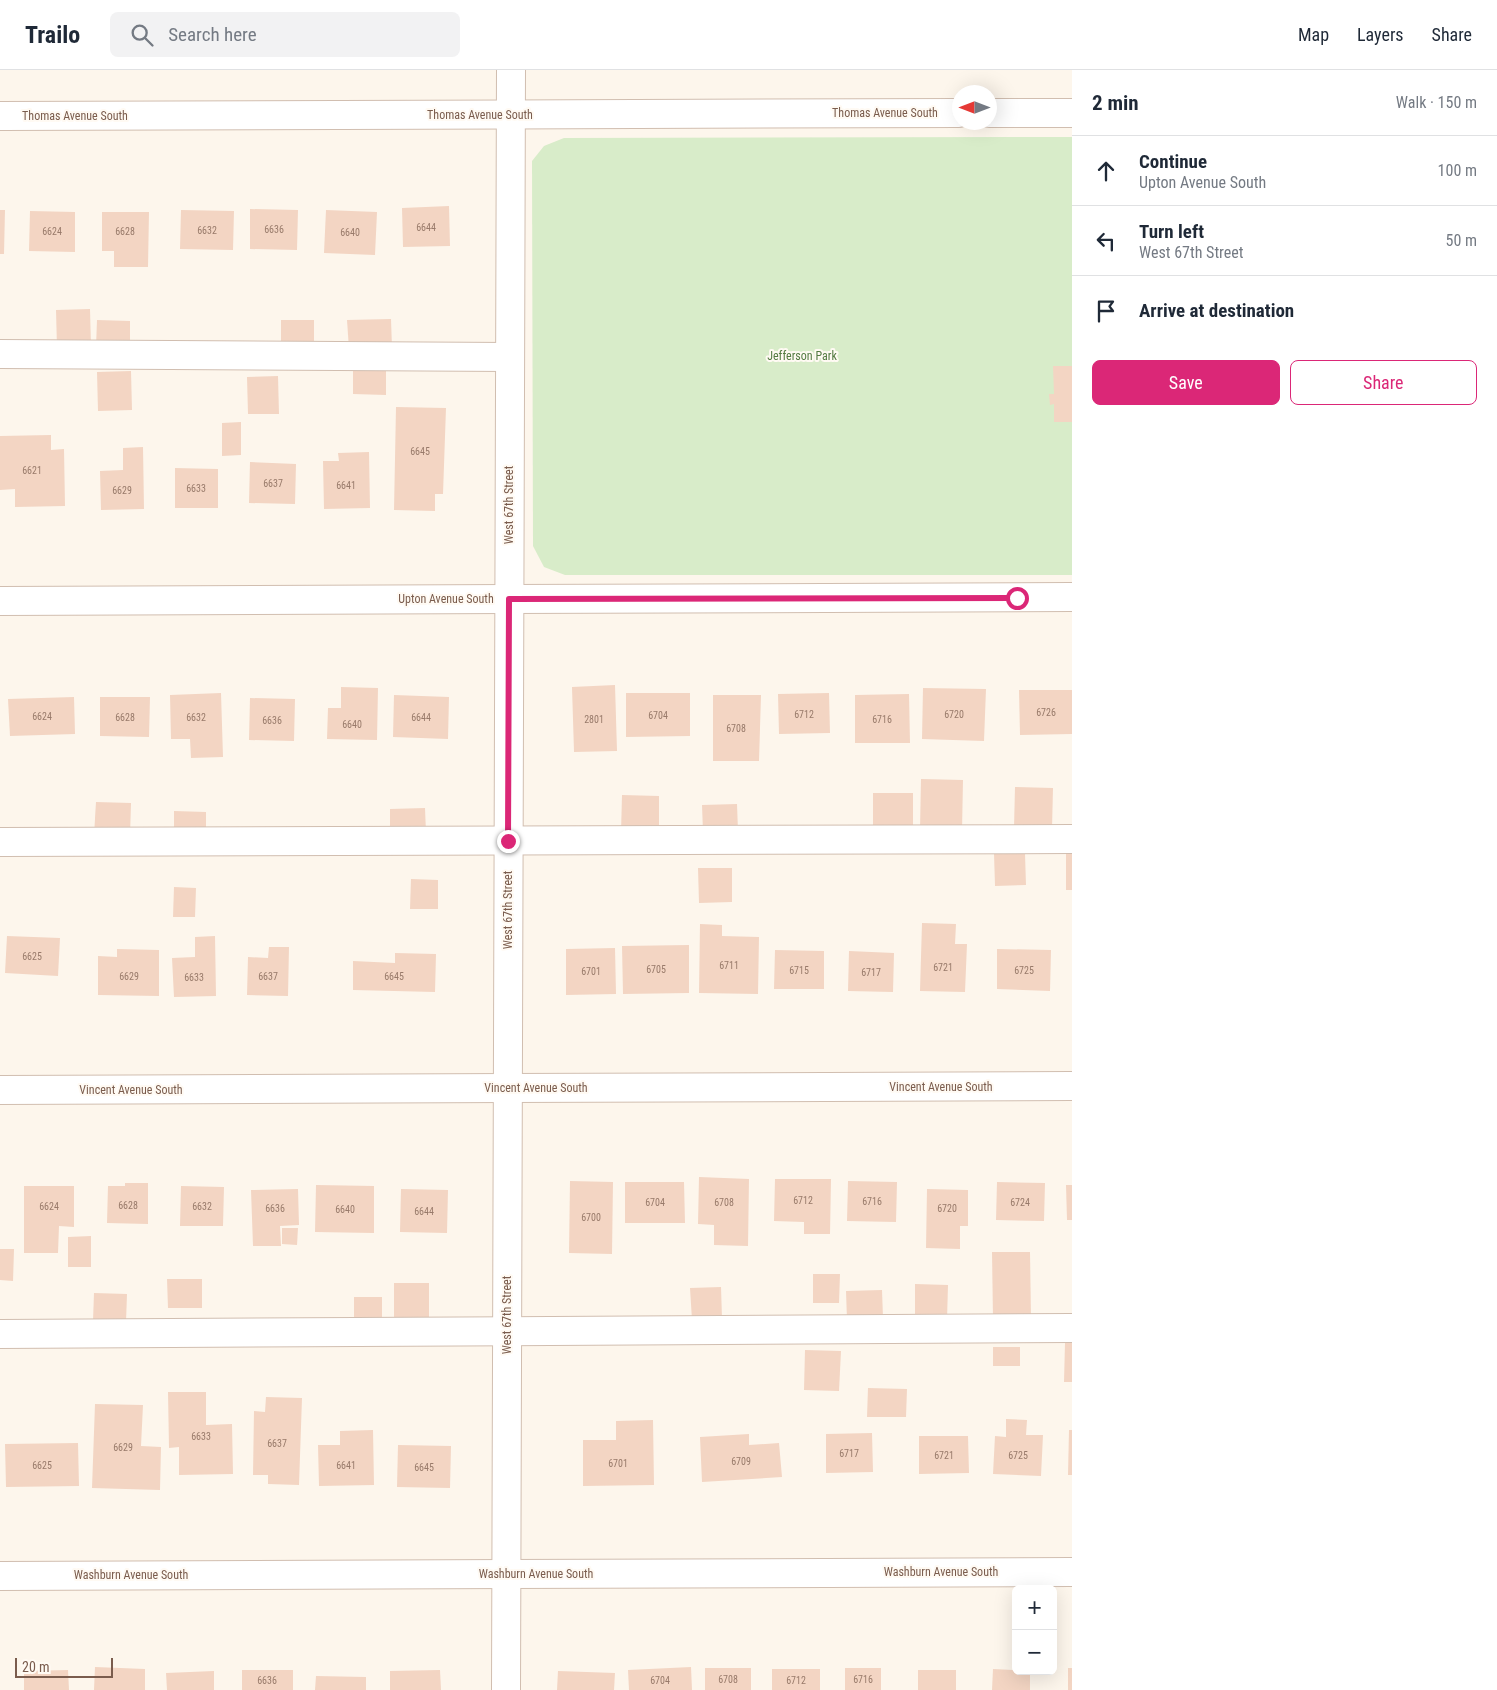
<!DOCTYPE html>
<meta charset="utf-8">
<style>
body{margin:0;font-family:"Roboto Condensed",sans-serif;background:#f2f2f3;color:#1f2937}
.controls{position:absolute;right:15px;bottom:15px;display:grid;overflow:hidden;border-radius:8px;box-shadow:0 5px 20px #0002}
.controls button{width:45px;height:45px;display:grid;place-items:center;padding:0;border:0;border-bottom:1px solid #e0e1e3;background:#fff;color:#1f2937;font:25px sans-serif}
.compass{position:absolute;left:952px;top:15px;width:45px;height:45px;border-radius:50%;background:#fff;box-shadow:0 5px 20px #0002;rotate:270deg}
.scale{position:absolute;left:15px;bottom:12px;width:98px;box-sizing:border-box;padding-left:5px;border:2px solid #7a5c4d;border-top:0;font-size:14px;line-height:18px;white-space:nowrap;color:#7a5c4d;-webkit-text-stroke:4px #fffaf3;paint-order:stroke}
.stop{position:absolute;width:15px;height:15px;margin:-11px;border:4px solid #db2777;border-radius:50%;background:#fff}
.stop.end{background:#db2777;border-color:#fff;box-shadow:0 1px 5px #0008}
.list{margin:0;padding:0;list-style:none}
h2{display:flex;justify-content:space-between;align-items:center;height:65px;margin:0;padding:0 20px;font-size:21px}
h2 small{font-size:16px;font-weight:400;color:#747a83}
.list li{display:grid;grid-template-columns:32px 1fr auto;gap:15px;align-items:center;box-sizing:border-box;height:70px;padding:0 20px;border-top:1px solid #e0e1e3}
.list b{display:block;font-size:19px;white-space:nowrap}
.list p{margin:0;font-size:16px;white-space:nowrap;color:#747a83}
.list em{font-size:16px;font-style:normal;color:#747a83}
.actions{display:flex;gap:10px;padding:15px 20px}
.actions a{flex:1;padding:11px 0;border:1px solid #db2777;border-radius:8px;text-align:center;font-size:18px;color:#db2777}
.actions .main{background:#db2777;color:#fff}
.icon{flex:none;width:28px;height:28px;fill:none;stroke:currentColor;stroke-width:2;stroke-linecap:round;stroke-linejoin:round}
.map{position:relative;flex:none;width:1072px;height:1620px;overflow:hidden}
header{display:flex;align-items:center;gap:30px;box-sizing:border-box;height:70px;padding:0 25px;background:#fff;border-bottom:1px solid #e0e1e3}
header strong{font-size:24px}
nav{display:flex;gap:28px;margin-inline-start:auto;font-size:18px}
.search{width:350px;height:45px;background:#f2f2f3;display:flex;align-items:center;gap:12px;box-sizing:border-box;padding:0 18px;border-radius:8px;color:#747a83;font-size:19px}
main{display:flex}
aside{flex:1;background:#fff}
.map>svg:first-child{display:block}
</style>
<header>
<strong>Trailo</strong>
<div class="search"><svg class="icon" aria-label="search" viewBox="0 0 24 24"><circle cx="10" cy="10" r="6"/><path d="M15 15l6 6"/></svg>Search here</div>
<nav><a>Map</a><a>Layers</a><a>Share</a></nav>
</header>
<main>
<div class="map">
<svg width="1072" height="1620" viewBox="0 0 1072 1620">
<rect width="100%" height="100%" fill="#fdf6ec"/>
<path fill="#d8ecc9" d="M 1072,67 L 1072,505 L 565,505 L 544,497 L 533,476 L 532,91 L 544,76 L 564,68 Z"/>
<g fill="#f3d5c3">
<path d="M 449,136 L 450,176 L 403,177 L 402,138 Z"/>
<path d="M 250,139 L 298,140 L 297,180 L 250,179 Z"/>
<path d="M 0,140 L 5,140 L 4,184 L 0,184 Z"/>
<path d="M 181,140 L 234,141 L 233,180 L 180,179 Z"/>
<path d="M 326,140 L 377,142 L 375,185 L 324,183 Z"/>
<path d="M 30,141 L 75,142 L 75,182 L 29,181 Z"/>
<path d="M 102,142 L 149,142 L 148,197 L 114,197 L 114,181 L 102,181 Z"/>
<path d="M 90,239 L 91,277 L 57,278 L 56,240 Z"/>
<path d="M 391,249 L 392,278 L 349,279 L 347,250 Z"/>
<path d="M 97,250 L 130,251 L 130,278 L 96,277 Z"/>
<path d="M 281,250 L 314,250 L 314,275 L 281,276 Z"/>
<path d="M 1053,296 L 1072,296 L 1072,352 L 1054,352 L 1054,334 L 1050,335 L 1049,324 L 1054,324 Z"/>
<path d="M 353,297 L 386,298 L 386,325 L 353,324 Z"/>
<path d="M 131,301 L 132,340 L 98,341 L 97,302 Z"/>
<path d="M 278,306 L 279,344 L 248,344 L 247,307 Z"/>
<path d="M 396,337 L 446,338 L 443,424 L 435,424 L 435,441 L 394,440 Z"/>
<path d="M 241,352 L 241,385 L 222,386 L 222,353 Z"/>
<path d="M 51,365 L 51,380 L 64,379 L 65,436 L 15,437 L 15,419 L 0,420 L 0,366 Z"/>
<path d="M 143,377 L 144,439 L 101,440 L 100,401 L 123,400 L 123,378 Z"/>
<path d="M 369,382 L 370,438 L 324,439 L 323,391 L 339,391 L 338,383 Z"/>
<path d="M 250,392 L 296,394 L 295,434 L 249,433 Z"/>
<path d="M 175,398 L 218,399 L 218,438 L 175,438 Z"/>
<path d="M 615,615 L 617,681 L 574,682 L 572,617 Z"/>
<path d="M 341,617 L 378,618 L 377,670 L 327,669 L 328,638 L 341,638 Z"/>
<path d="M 923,618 L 986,619 L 984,671 L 922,669 Z"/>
<path d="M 1019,620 L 1072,620 L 1072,664 L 1020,665 Z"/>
<path d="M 221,623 L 223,687 L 191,688 L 190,669 L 171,669 L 170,625 Z"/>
<path d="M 626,623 L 690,623 L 690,666 L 626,667 Z"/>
<path d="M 829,623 L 830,663 L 779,664 L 778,624 Z"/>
<path d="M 909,624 L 910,673 L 855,673 L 855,625 Z"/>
<path d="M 394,625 L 449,627 L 448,669 L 393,667 Z"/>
<path d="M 713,625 L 761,625 L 759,691 L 713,691 Z"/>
<path d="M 74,627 L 75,664 L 10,666 L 8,629 Z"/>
<path d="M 100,627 L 150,627 L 149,667 L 100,666 Z"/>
<path d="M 250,628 L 295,629 L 294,671 L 249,670 Z"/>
<path d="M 921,709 L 963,710 L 962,761 L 920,760 Z"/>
<path d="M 1015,717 L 1053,718 L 1052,759 L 1014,758 Z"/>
<rect x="873" y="723" width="40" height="38"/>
<path d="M 622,725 L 659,726 L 659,764 L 621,763 Z"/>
<path d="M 96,732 L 131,733 L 130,766 L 94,765 Z"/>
<path d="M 737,734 L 738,761 L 703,762 L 702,735 Z"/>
<path d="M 425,738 L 426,763 L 390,763 L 390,739 Z"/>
<path d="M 174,741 L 206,742 L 206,764 L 174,764 Z"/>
<path d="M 994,784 L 1025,784 L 1026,815 L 995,816 Z"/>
<rect x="1066" y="784" width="6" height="36"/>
<path d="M 698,798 L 732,798 L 732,832 L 699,833 Z"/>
<path d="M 411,809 L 438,810 L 438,839 L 410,839 Z"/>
<path d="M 174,817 L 196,818 L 195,847 L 173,847 Z"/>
<path d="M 922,853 L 956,854 L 955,874 L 967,874 L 965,922 L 920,921 Z"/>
<path d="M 700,854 L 722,855 L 722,866 L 759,867 L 758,924 L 699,923 Z"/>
<path d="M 7,866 L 60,868 L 58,906 L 5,903 Z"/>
<path d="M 215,866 L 216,926 L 174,927 L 172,888 L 195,887 L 195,867 Z"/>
<path d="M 689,875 L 689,923 L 623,924 L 622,876 Z"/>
<path d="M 269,877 L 289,877 L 288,926 L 247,925 L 248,887 L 268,888 Z"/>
<path d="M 615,878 L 616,924 L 566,925 L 566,879 Z"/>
<path d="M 117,879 L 159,880 L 159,926 L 98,925 L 98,886 L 117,887 Z"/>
<path d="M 997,879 L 1051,880 L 1050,921 L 997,919 Z"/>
<path d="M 775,880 L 824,881 L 824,919 L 774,919 Z"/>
<path d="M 849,881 L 894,883 L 893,922 L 848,921 Z"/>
<path d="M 395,883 L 436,884 L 435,922 L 353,920 L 353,891 L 395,893 Z"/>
<path d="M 699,1107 L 749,1109 L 748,1176 L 714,1175 L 714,1155 L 698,1154 Z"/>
<path d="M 775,1109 L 831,1109 L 830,1164 L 804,1164 L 804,1152 L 774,1151 Z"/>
<path d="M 570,1111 L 613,1112 L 612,1184 L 569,1183 Z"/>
<path d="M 848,1111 L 897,1112 L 896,1152 L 847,1151 Z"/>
<path d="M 625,1112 L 684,1112 L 685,1153 L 625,1153 Z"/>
<path d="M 997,1112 L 1045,1113 L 1044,1151 L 996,1150 Z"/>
<path d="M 125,1113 L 148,1113 L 148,1154 L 107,1153 L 108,1116 L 125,1116 Z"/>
<path d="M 316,1115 L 374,1116 L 374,1163 L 315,1162 Z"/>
<path d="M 1066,1115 L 1072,1115 L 1072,1150 L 1067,1150 Z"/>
<path d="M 24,1116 L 74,1116 L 74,1157 L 59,1156 L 58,1183 L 24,1183 Z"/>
<path d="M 181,1116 L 224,1117 L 223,1156 L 180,1156 Z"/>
<path d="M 298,1119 L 299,1155 L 280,1156 L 281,1176 L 253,1176 L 251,1120 Z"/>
<path d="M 401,1119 L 448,1120 L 447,1163 L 400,1162 Z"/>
<path d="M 927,1119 L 968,1120 L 968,1156 L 960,1156 L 960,1179 L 926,1178 Z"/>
<path d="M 282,1158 L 298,1158 L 297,1175 L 282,1174 Z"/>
<path d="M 91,1166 L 91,1197 L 68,1197 L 68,1167 Z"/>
<path d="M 0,1179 L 14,1179 L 13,1211 L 0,1210 Z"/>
<path d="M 992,1182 L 1030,1182 L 1031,1248 L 993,1249 Z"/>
<path d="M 813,1204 L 840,1204 L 839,1233 L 813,1233 Z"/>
<path d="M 167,1209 L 202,1209 L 202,1238 L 168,1238 Z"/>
<rect x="394" y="1213" width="35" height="38"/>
<path d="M 915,1214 L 948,1215 L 947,1250 L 915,1249 Z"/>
<path d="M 721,1217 L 722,1249 L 692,1250 L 690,1218 Z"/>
<path d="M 882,1220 L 883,1248 L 847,1250 L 846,1221 Z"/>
<path d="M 94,1223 L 127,1224 L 126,1252 L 93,1251 Z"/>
<path d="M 354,1227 L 382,1227 L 382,1252 L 354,1251 Z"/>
<path d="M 1065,1273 L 1072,1273 L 1072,1312 L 1064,1312 Z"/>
<rect x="993" y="1277" width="27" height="19"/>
<path d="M 805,1280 L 841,1281 L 839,1321 L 804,1320 Z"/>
<path d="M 868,1318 L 907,1319 L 906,1347 L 867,1347 Z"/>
<path d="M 168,1322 L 206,1322 L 206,1355 L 232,1354 L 233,1404 L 179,1405 L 179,1377 L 169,1378 Z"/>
<path d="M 266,1327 L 302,1328 L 299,1415 L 268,1414 L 268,1405 L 253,1405 L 254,1341 L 265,1342 Z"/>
<path d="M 95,1334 L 143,1335 L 141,1376 L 161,1377 L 160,1420 L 92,1418 Z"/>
<path d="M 1006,1349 L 1027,1350 L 1026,1365 L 1043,1365 L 1041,1406 L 993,1404 L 995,1366 L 1006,1367 Z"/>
<path d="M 653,1350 L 654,1415 L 583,1416 L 583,1370 L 616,1370 L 616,1351 Z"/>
<path d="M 373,1360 L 374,1415 L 319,1416 L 318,1375 L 340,1375 L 340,1361 Z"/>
<path d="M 1069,1360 L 1072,1360 L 1072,1405 L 1068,1405 Z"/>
<path d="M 872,1363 L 873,1402 L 826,1403 L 826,1364 Z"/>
<path d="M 749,1364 L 749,1375 L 779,1373 L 782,1407 L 702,1412 L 700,1367 Z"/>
<path d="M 919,1366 L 968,1366 L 969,1403 L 919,1404 Z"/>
<path d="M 78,1373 L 79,1416 L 6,1417 L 5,1374 Z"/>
<path d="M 398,1375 L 451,1376 L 450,1418 L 397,1417 Z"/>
<path d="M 95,1597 L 145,1599 L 145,1620 L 94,1620 Z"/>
<path d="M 691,1597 L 692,1620 L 629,1620 L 628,1600 Z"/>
<rect x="705" y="1598" width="46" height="22"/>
<rect x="845" y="1598" width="36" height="22"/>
<rect x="1068" y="1598" width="4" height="22"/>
<rect x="772" y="1599" width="48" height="21"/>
<path d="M 993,1599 L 1030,1601 L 1030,1620 L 992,1620 Z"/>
<path d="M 68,1600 L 69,1620 L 24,1620 L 24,1601 Z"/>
<rect x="242" y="1600" width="51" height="20"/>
<path d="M 440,1600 L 441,1620 L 390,1620 L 390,1601 Z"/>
<rect x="918" y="1600" width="38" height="20"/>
<path d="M 214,1601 L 214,1620 L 167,1620 L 166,1603 Z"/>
<path d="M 558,1601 L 615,1603 L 614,1620 L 557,1620 Z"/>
<path d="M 316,1606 L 366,1607 L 366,1620 L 315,1620 Z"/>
</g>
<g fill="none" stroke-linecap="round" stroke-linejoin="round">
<g stroke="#d1beb0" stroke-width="30">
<g id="minor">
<path d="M 989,43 L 1072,43"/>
<path d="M 0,46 L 959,43"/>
<path d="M 0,284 L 509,287"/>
<path d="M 0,531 L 1072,527"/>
<path d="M 0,772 L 1072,769"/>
<path d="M 0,1020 L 1072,1016"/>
<path d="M 0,1264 L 1072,1258"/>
<path d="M 0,1506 L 1072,1502"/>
<path d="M 506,1620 L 511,0"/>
</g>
</g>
<use href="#minor" stroke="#fff" stroke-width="28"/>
</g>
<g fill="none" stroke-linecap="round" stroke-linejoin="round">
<path stroke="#db2777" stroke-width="6" d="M 508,771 L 509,529 L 1017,528"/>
</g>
<g text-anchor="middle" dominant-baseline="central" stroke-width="4" stroke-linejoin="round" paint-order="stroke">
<g font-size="10" fill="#987a6a">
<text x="426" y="157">6644</text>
<text x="274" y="159">6636</text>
<text x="207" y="160">6632</text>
<text x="52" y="161">6624</text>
<text x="125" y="161">6628</text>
<text x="350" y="162">6640</text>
<text x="420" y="381">6645</text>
<text x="32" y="400">6621</text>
<text x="273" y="413">6637</text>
<text x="346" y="415">6641</text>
<text x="196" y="418">6633</text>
<text x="122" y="420">6629</text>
<text x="1046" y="642">6726</text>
<text x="804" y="644">6712</text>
<text x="954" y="644">6720</text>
<text x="658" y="645">6704</text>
<text x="42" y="646">6624</text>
<text x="125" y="647">6628</text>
<text x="196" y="647">6632</text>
<text x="421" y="647">6644</text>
<text x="594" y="649">2801</text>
<text x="882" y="649">6716</text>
<text x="272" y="650">6636</text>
<text x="352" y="654">6640</text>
<text x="736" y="658">6708</text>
<text x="32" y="886">6625</text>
<text x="729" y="895">6711</text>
<text x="943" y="897">6721</text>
<text x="656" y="899">6705</text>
<text x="799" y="900">6715</text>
<text x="1024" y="900">6725</text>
<text x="591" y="901">6701</text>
<text x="871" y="902">6717</text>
<text x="129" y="906">6629</text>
<text x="268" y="906">6637</text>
<text x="394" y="906">6645</text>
<text x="194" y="907">6633</text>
<text x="803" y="1130">6712</text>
<text x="872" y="1131">6716</text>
<text x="655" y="1132">6704</text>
<text x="724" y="1132">6708</text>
<text x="1020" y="1132">6724</text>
<text x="128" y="1135">6628</text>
<text x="49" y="1136">6624</text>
<text x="202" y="1136">6632</text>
<text x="275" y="1138">6636</text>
<text x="947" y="1138">6720</text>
<text x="345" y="1139">6640</text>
<text x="424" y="1141">6644</text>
<text x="591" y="1147">6700</text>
<text x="201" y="1366">6633</text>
<text x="277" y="1373">6637</text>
<text x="123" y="1377">6629</text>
<text x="849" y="1383">6717</text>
<text x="944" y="1385">6721</text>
<text x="1018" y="1385">6725</text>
<text x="741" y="1391">6709</text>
<text x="618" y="1393">6701</text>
<text x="42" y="1395">6625</text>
<text x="346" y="1395">6641</text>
<text x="424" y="1397">6645</text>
<text x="728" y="1609">6708</text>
<text x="863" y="1609">6716</text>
<text x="267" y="1610">6636</text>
<text x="660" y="1610">6704</text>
<text x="796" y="1610">6712</text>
</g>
<g font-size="12" fill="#7a5c4d" stroke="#fffaf3">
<text x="885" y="43">Thomas Avenue South</text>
<text x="480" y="45">Thomas Avenue South</text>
<text x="75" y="46">Thomas Avenue South</text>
<text transform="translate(509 435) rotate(-90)">West 67th Street</text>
<text x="446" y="529">Upton Avenue South</text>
<text transform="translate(508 840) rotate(-90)">West 67th Street</text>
<text x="941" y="1017">Vincent Avenue South</text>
<text x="536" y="1018">Vincent Avenue South</text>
<text x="131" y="1020">Vincent Avenue South</text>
<text transform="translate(507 1245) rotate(-90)">West 67th Street</text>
<text x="941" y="1502">Washburn Avenue South</text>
<text x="536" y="1504">Washburn Avenue South</text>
<text x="131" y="1505">Washburn Avenue South</text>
</g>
<g font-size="12" fill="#537a41" stroke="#fffaf3">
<text x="802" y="286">Jefferson Park</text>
</g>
</g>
</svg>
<div class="controls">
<button>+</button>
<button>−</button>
</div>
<svg class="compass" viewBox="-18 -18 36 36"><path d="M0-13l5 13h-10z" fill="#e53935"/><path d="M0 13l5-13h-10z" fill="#747a83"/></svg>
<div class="scale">20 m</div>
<div class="stop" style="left:1017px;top:528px"></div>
<div class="stop end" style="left:508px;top:771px"></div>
</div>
<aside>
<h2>2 min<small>Walk · 150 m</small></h2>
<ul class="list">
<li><svg class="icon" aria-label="ahead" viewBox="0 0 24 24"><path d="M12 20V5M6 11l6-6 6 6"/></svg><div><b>Continue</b><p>Upton Avenue South</p></div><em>100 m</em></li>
<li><svg class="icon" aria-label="left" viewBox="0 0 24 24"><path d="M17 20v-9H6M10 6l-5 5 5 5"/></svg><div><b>Turn left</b><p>West 67th Street</p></div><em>50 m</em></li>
<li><svg class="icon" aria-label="arrive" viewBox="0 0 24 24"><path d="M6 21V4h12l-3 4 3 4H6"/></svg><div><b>Arrive at destination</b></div></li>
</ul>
<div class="actions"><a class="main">Save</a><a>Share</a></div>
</aside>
</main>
